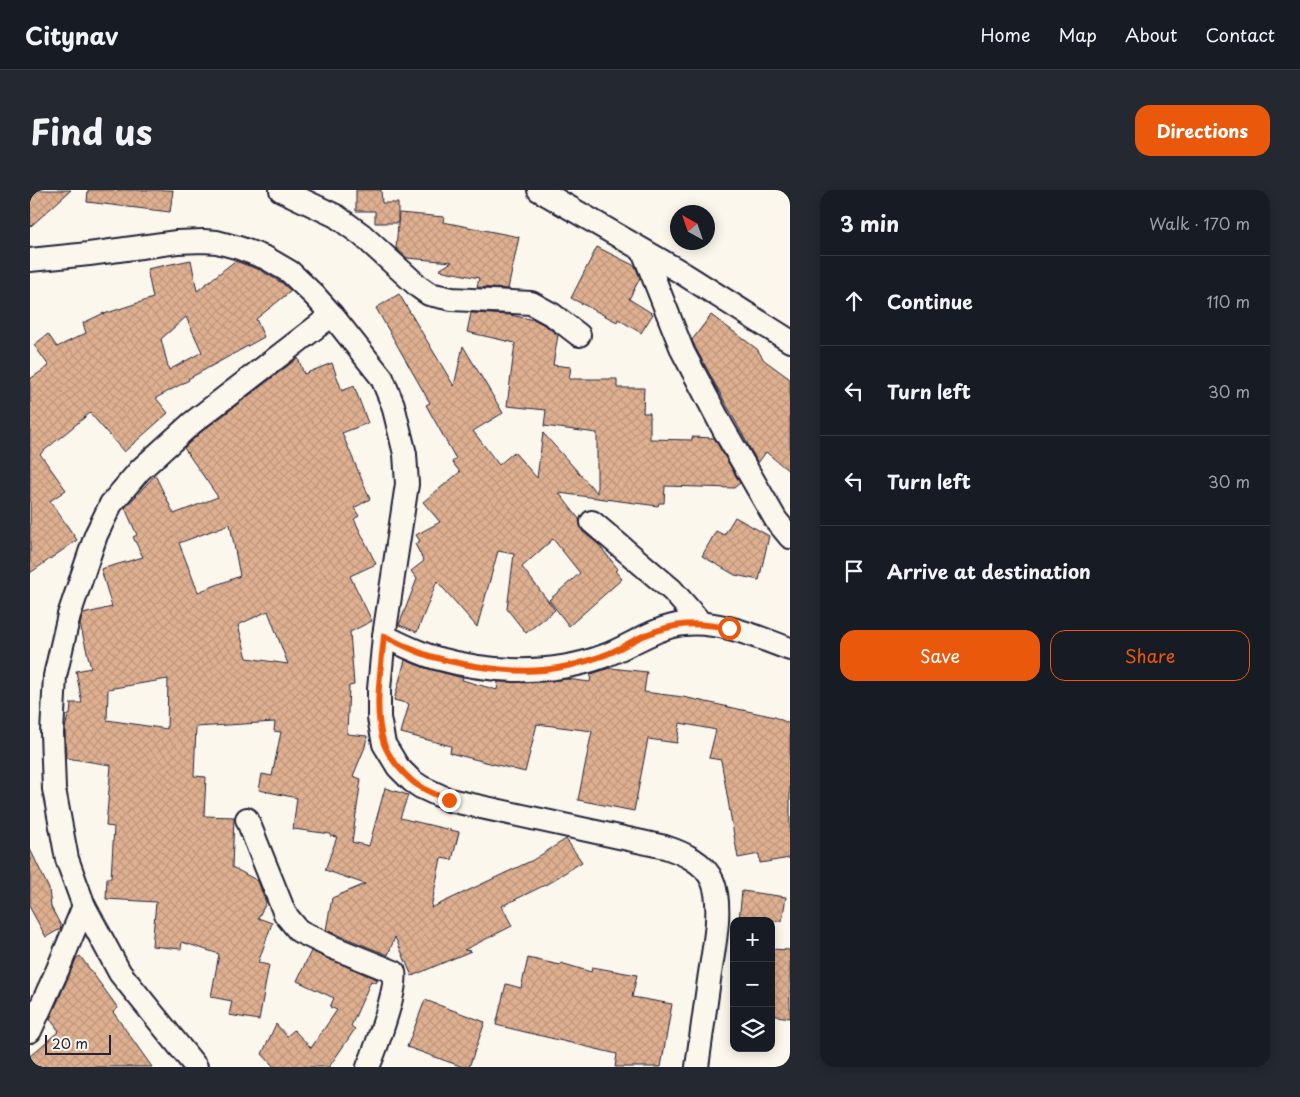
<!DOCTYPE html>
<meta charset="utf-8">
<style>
body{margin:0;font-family:"Playpen Sans",sans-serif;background:#242831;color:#f1f3f6}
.controls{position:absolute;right:15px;bottom:15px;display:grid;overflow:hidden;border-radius:10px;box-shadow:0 2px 12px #0003}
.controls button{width:45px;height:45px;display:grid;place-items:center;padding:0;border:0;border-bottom:1px solid #363941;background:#171b24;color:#f1f3f6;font:25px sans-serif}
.compass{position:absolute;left:640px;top:15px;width:45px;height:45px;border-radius:50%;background:#171b24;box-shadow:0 2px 12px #0003;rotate:320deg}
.scale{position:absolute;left:15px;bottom:12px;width:66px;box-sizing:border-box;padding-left:5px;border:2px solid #22223b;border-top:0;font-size:14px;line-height:18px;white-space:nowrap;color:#22223b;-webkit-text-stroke:4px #fbf7ec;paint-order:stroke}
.stop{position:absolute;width:15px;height:15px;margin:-11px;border:4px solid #ea580c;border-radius:50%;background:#fff}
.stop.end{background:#ea580c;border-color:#fff;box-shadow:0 1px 5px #0008}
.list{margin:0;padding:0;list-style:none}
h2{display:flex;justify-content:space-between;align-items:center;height:65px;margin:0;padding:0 20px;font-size:21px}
h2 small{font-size:16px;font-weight:400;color:#9ea1a6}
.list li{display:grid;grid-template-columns:32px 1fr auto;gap:15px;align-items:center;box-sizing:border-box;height:90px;padding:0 20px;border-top:1px solid #363941}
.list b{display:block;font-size:19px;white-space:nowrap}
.list em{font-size:16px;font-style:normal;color:#9ea1a6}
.actions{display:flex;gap:10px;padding:15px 20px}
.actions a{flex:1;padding:11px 0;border:1px solid #ea580c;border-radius:15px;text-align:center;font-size:18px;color:#ea580c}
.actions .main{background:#ea580c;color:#fff}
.icon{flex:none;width:28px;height:28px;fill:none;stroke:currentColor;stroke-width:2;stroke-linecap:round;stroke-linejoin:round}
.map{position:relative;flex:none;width:760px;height:877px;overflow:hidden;border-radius:15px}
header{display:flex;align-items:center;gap:30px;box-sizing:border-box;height:70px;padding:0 25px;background:#171b24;border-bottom:1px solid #363941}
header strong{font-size:24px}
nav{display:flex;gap:28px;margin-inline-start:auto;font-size:18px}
.intro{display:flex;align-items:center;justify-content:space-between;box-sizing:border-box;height:120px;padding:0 30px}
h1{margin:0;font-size:35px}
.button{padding:12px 22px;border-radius:15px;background:#ea580c;color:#fff;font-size:18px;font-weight:700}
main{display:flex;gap:30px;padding:0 30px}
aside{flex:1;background:#171b24;border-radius:15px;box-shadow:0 2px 12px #0003}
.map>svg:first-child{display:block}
</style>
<header>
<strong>Citynav</strong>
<nav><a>Home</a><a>Map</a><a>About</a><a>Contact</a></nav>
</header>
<div class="intro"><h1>Find us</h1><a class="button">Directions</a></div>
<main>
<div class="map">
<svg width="760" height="877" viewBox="0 0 760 877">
<defs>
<pattern id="building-cross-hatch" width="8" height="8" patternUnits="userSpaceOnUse" patternTransform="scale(1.25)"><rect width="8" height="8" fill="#dfb090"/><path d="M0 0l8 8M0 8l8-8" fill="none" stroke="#bf977d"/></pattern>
</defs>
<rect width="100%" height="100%" fill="#fbf7ec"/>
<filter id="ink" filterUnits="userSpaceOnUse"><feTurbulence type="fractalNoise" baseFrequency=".02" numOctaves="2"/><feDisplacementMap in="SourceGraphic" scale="10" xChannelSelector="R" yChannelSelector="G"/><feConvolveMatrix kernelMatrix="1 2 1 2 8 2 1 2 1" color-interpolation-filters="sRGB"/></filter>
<g filter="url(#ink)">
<g fill="url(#building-cross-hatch)" stroke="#22223b" fill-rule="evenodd">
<path d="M 8,0 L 41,0 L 0,37 L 0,8 Z"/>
<path d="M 58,0 L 143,0 L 140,22 L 57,12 Z"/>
<path d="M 326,0 L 351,0 L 352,13 L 368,13 L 368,33 L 345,33 L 345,21 L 326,21 Z"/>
<path d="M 369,23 L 414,27 L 413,32 L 489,47 L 478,99 L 447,97 L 449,88 L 409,80 L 422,72 L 377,68 L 366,58 Z"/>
<path d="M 567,57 L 605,76 L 610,88 L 599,109 L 623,124 L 611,143 L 588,129 L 587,132 L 541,108 Z"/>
<path d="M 161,70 L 167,101 L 205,71 L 230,80 L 252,93 L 261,101 L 226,129 L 234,147 L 158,189 L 159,190 L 126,208 L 138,223 L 94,262 L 60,223 L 10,264 L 36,300 L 20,311 L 47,350 L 0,383 L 0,189 L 19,176 L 4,155 L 18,144 L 27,157 L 56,143 L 53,133 L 74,123 L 74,124 L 123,108 L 117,79 ZM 156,127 L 172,162 L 139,180 L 131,149 Z"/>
<path d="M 369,104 L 424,196 L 433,156 L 473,223 L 443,241 L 469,275 L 484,262 L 507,288 L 513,243 L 567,303 L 567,243 L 514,236 L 516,220 L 477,216 L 485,153 L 437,142 L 441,123 L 480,125 L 505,130 L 516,136 L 528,145 L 523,175 L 541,177 L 539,189 L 587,189 L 587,198 L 614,198 L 613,223 L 620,223 L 620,249 L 662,250 L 662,247 L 684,248 L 710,293 L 704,298 L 635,296 L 634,313 L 629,313 L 628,316 L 529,303 L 549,329 L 550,336 L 553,342 L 569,355 L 588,379 L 585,381 L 592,389 L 539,436 L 519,410 L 550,383 L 523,349 L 492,377 L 525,420 L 496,443 L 477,419 L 484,364 L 468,361 L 447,437 L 407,391 L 387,442 L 369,435 L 387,389 L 381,381 L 394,371 L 385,354 L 390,351 L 386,345 L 410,332 L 393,312 L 430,282 L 422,272 L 426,269 L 396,215 L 400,213 L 346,118 Z"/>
<path d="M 681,125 L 727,159 L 734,170 L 760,189 L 760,282 L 736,262 L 728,273 L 665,157 L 662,150 Z"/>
<path d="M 268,168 L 274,184 L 302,173 L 312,201 L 324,196 L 338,233 L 312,243 L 340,309 L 324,318 L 329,326 L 324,329 L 346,374 L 320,386 L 342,431 L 320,442 L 324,495 L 319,496 L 317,544 L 337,546 L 335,557 L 323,586 L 331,589 L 322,652 L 339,656 L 355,598 L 378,605 L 370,628 L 429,642 L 422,670 L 411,668 L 401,718 L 503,670 L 536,649 L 552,672 L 517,694 L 472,716 L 482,736 L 434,760 L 441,761 L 382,786 L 365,747 L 358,765 L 296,740 L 302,708 L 335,694 L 295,680 L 307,647 L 300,646 L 301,644 L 263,639 L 267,608 L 229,600 L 232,584 L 242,586 L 251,542 L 244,541 L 245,532 L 166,537 L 164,586 L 176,587 L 174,626 L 204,627 L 202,677 L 228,691 L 236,713 L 228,728 L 242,733 L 228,773 L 239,775 L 229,830 L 199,825 L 202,811 L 181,807 L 189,764 L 152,752 L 151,759 L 122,756 L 126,712 L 76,709 L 77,688 L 81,688 L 84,637 L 76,636 L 81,575 L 36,568 L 35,539 L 38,525 L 40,525 L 41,513 L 52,513 L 46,481 L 61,478 L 50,434 L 53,424 L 82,417 L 71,379 L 113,367 L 103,347 L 107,345 L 95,318 L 125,285 L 144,324 L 188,307 L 154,258 L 170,243 ZM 200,334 L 210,386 L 168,402 L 149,353 ZM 238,421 L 258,474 L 217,468 L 208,435 ZM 138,489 L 137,539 L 77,530 L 78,499 Z"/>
<path d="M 705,327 L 739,346 L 729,390 L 705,385 L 672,366 L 686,341 L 694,345 Z"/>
<path d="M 375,470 L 395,478 L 433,488 L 432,490 L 467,500 L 468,492 L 512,492 L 537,489 L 560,492 L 561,484 L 580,478 L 617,482 L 614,502 L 653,507 L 745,527 L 760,534 L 760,668 L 730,673 L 729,664 L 708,668 L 691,570 L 679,568 L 686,540 L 650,533 L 647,553 L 618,549 L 604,621 L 548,610 L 562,541 L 507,534 L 495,582 L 420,563 L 421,556 L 371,543 L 379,514 L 364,510 Z"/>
<path d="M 0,659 L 19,699 L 21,717 L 31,736 L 30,739 L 16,747 L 0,718 Z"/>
<path d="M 712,701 L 756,707 L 752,731 L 709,731 Z"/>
<path d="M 741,759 L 760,760 L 760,828 L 741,825 Z"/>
<path d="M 281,761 L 348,790 L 346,793 L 341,791 L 321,836 L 325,839 L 299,877 L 244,877 L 232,864 L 246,834 L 257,846 L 264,840 L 281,858 L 307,820 L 300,817 L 304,808 L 267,791 Z"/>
<path d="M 50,766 L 88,818 L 83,822 L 122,877 L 0,877 L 0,866 L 29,841 L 20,829 L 46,769 Z"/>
<path d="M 498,768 L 530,775 L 531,773 L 561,782 L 562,777 L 607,785 L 602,807 L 642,814 L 631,877 L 585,877 L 587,864 L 466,835 L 476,794 L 491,798 Z"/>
<path d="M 395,810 L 455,832 L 439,877 L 433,877 L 377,857 Z"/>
</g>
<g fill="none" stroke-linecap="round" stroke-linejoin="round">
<g stroke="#22223b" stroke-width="26">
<g id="minor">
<path d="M 251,0 L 306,26 L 332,45 L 389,97 L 399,104 L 422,109 L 501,113 L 523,125 L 549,145"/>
<path d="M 509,0 L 649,81 L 760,151"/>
<path d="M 613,61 L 653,162 L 693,238 L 746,330 L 760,347"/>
<path d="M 0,70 L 59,64 L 147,52 L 173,51 L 187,52 L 209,58 L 236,68 L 260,82 L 285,106 L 302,125 L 352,188 L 363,215 L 375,264 L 377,294 L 354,446 L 349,499 L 349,528 L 354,554 L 368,577 L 382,591 L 391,597 L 419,610 L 635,657 C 653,663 675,672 683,692 C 693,718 683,762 679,790 C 675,819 671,848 667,877"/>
<path d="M 562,332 L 642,400 L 671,433"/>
<path d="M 354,446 C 371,454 388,463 406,468 C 460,483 521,486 574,466 C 601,456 625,437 654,434 C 690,430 727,447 760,459"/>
<path d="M 217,629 L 255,724 L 269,741 L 302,757 L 364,782 C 369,795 345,861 338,877"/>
<path d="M 0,841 L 28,779 L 54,716"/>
<path d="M 166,877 L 90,783 L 54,716 L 37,669 L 24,599 L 22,543 L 25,486 L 39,425 L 66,345 L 81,314 L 110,280 L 162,233 L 302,125"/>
</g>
</g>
<use href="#minor" stroke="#fbf7ec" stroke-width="22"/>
</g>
</g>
<g fill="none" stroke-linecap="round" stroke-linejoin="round" filter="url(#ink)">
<path stroke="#ea580c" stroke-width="6" d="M 419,610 C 407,605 392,600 382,591 C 371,581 359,567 354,554 C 343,522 351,479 354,446 C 371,454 388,464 407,468 C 437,476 482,483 513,480 C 532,478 553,473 572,466 C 586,462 599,452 613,446 C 647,432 664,432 699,438"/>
</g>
</svg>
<div class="controls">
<button>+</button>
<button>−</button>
<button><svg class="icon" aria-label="layers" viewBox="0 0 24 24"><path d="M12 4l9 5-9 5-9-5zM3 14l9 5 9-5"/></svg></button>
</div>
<svg class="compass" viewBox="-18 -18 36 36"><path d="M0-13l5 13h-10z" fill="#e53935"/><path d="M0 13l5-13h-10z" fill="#9ea1a6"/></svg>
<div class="scale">20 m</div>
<div class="stop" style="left:699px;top:438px"></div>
<div class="stop end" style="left:419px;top:610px"></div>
</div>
<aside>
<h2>3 min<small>Walk · 170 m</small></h2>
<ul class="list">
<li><svg class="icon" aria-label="ahead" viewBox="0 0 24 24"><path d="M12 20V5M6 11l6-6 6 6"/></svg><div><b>Continue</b></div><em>110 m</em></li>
<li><svg class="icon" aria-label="left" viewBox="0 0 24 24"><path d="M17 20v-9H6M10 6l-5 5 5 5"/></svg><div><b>Turn left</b></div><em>30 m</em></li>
<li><svg class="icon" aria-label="left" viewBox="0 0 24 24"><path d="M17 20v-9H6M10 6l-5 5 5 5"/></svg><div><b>Turn left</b></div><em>30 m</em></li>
<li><svg class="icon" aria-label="arrive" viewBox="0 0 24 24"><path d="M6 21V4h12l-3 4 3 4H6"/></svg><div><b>Arrive at destination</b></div></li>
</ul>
<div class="actions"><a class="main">Save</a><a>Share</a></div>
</aside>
</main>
